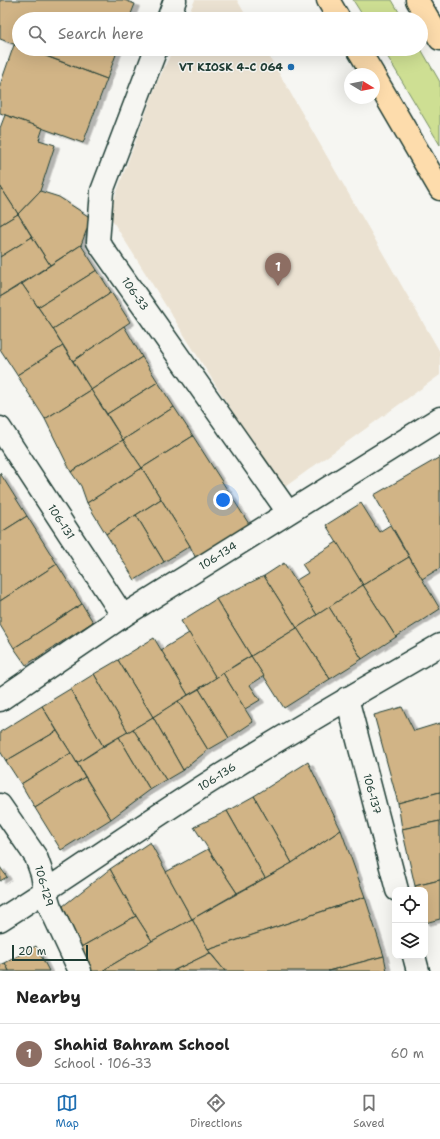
<!DOCTYPE html>
<meta charset="utf-8">
<style>
body{margin:0;font-family:"Shantell Sans",sans-serif;background:#f2f2f2;color:#222}
.controls{position:absolute;right:12px;bottom:12px;display:grid;overflow:hidden;border-radius:8px;box-shadow:0 4px 16px #0002}
.controls button{width:36px;height:36px;display:grid;place-items:center;padding:0;border:0;border-bottom:1px solid #e0e0e0;background:#fff;color:#222;font:20px sans-serif}
.compass{position:absolute;left:344px;top:68px;width:36px;height:36px;border-radius:50%;background:#fff;box-shadow:0 4px 16px #0002;rotate:100deg}
.scale{position:absolute;left:12px;bottom:10px;width:76px;box-sizing:border-box;padding-left:4px;border:2px solid #1f3d34;border-top:0;font-size:11px;line-height:14px;white-space:nowrap;color:#1f3d34;-webkit-text-stroke:3px #f6f6f2;paint-order:stroke}
.you{position:absolute;left:223px;top:500px;width:14px;height:14px;margin:-10px;border:3px solid #fff;border-radius:50%;background:#1a73e8;box-shadow:0 0 0 6px #1a73e833}
.badge{display:grid;place-items:center;width:26px;height:26px;border-radius:50%;background:#1f6fb2;color:#fff;font-size:13px;font-weight:700}
.pin{position:absolute;translate:-50% -33px;filter:drop-shadow(0 1px 2px #0008)}
.pin::after{content:'';position:absolute;top:21px;width:14px;height:12px;background:inherit;clip-path:polygon(0 0,100% 0,50% 100%)}
.list{margin:0;padding:0;list-style:none}
h2{display:flex;justify-content:space-between;align-items:center;height:52px;margin:0;padding:0 16px;font-size:17px}
h2 small{font-size:13px;font-weight:400;color:#767676}
.list li{display:grid;grid-template-columns:26px 1fr auto;gap:12px;align-items:center;box-sizing:border-box;height:60px;padding:0 16px;border-top:1px solid #e0e0e0}
.list b{display:block;font-size:15px;white-space:nowrap}
.list p{margin:0;font-size:13px;white-space:nowrap;color:#767676}
.list em{font-size:13px;font-style:normal;color:#767676}
.icon{flex:none;width:22px;height:22px;fill:none;stroke:currentColor;stroke-width:2;stroke-linecap:round;stroke-linejoin:round}
.map{position:relative;flex:none;width:440px;height:971px;overflow:hidden}
.search{position:absolute;background:#fff;box-shadow:0 4px 16px #0002;left:12px;right:12px;top:12px;height:44px;display:flex;align-items:center;gap:10px;box-sizing:border-box;padding:0 14px;border-radius:22px;color:#767676;font-size:15px}
.sheet{height:112px;background:#fff}
nav{display:flex;justify-content:space-around;align-items:center;box-sizing:border-box;height:56px;border-top:1px solid #e0e0e0;background:#fff;font-size:11px;color:#767676}
nav a{display:grid;justify-items:center;gap:2px}
nav .on{color:#1f6fb2}
.map>svg:first-child{display:block}
</style>
<div class="map">
<svg width="440" height="971" viewBox="0 0 440 971">
<defs>
<filter id="shadow"><feDropShadow dx="4.5" dy="2.5" stdDeviation="0" flood-color="#0004"/></filter>
</defs>
<rect width="100%" height="100%" fill="#f6f6f2"/>
<filter id="ink" filterUnits="userSpaceOnUse"><feTurbulence type="fractalNoise" baseFrequency=".025" numOctaves="2"/><feDisplacementMap in="SourceGraphic" scale="8" xChannelSelector="R" yChannelSelector="G"/><feConvolveMatrix kernelMatrix="1 2 1 2 8 2 1 2 1" color-interpolation-filters="sRGB"/></filter>
<g filter="url(#ink)">
<g fill="#ebe2d2">
<path d="M 195,0 L 237,0 L 248,19 L 186,19 Z"/>
<path d="M 173,49 L 265,49 L 440,352 L 440,375 L 282,489 L 237,419 L 112,220 L 110,212 L 113,202 L 157,83 Z"/>
</g>
<g fill="#cedf93" stroke="#768e64">
<path d="M 353,0 L 392,0 L 403,19 L 365,19 Z"/>
<path d="M 383,49 L 421,49 L 440,82 L 440,145 Z"/>
</g>
<g fill="#d1b486" stroke="#1f3d34" filter="url(#shadow)">
<path d="M 0,0 L 124,0 L 135,4 L 129,19 L 19,19 L 19,46 L 0,39 Z"/>
<path d="M 14,45 L 19,46 L 19,49 L 27,49 L 107,79 L 83,143 L 0,113 L 0,85 Z"/>
<path d="M 28,49 L 118,49 L 107,79 Z"/>
<path d="M 5,115 L 43,128 L 39,140 L 55,145 L 40,191 L 18,214 L 0,186 L 0,128 Z"/>
<path d="M 0,186 L 18,214 L 0,225 Z"/>
<path d="M 40,191 L 59,197 L 91,218 L 81,245 L 50,265 L 18,214 Z"/>
<path d="M 18,214 L 32,237 L 0,257 L 0,225 Z"/>
<path d="M 32,237 L 50,265 L 0,297 L 0,257 Z"/>
<path d="M 81,245 L 97,270 L 38,307 L 22,284 Z"/>
<path d="M 97,270 L 111,292 L 53,329 L 38,307 Z"/>
<path d="M 22,284 L 53,329 L 63,346 L 17,375 L 0,349 L 0,297 Z"/>
<path d="M 111,292 L 130,322 L 73,361 L 53,329 Z"/>
<path d="M 124,326 L 142,357 L 91,390 L 73,361 Z"/>
<path d="M 63,346 L 91,390 L 45,419 L 17,375 Z"/>
<path d="M 142,357 L 158,382 L 107,414 L 91,390 Z"/>
<path d="M 158,382 L 174,407 L 123,440 L 107,414 Z"/>
<path d="M 91,390 L 123,440 L 71,472 L 45,419 Z"/>
<path d="M 174,407 L 193,436 L 142,468 L 123,440 Z"/>
<path d="M 193,436 L 249,524 L 198,563 L 190,546 L 142,468 Z"/>
<path d="M 123,440 L 142,468 L 87,503 L 81,486 L 71,472 Z"/>
<path d="M 440,457 L 440,568 L 422,579 L 374,495 Z"/>
<path d="M 142,468 L 161,499 L 106,534 L 87,503 Z"/>
<path d="M 0,473 L 27,516 L 0,533 Z"/>
<path d="M 161,499 L 190,546 L 164,562 L 136,515 Z"/>
<path d="M 361,503 L 379,532 L 390,525 L 409,557 L 363,585 L 326,525 Z"/>
<path d="M 136,515 L 164,562 L 135,580 L 106,534 Z"/>
<path d="M 27,516 L 57,564 L 0,601 L 0,533 Z"/>
<path d="M 337,542 L 363,585 L 317,615 L 295,581 L 308,573 L 302,564 Z"/>
<path d="M 409,557 L 440,609 L 396,637 L 363,585 Z"/>
<path d="M 284,563 L 317,615 L 297,628 L 264,576 Z"/>
<path d="M 57,564 L 82,604 L 14,648 L 0,625 L 0,601 Z"/>
<path d="M 264,576 L 297,628 L 251,656 L 216,599 Z"/>
<path d="M 363,585 L 396,637 L 362,659 L 329,607 Z"/>
<path d="M 216,599 L 251,656 L 237,664 L 216,678 L 181,621 Z"/>
<path d="M 82,604 L 93,622 L 26,665 L 14,648 Z"/>
<path d="M 329,607 L 362,659 L 330,679 L 297,628 Z"/>
<path d="M 297,628 L 330,679 L 284,708 L 251,656 Z"/>
<path d="M 189,633 L 216,678 L 188,695 L 161,650 Z"/>
<path d="M 154,638 L 188,695 L 153,717 L 118,660 Z"/>
<path d="M 251,656 L 264,676 L 250,685 L 260,700 L 245,709 L 223,673 Z"/>
<path d="M 118,660 L 153,717 L 128,732 L 94,674 Z"/>
<path d="M 223,673 L 253,722 L 229,738 L 199,689 Z"/>
<path d="M 94,674 L 128,732 L 103,746 L 70,689 Z"/>
<path d="M 70,689 L 103,746 L 77,763 L 42,706 Z"/>
<path d="M 199,689 L 229,738 L 208,750 L 178,701 Z"/>
<path d="M 178,701 L 208,750 L 183,770 L 153,717 Z"/>
<path d="M 42,706 L 57,731 L 6,761 L 0,751 L 0,732 Z"/>
<path d="M 402,707 L 414,731 L 440,723 L 440,792 L 398,803 L 374,715 Z"/>
<path d="M 153,717 L 183,770 L 166,780 L 133,729 Z"/>
<path d="M 133,729 L 166,780 L 150,790 L 119,737 Z"/>
<path d="M 57,731 L 71,753 L 21,784 L 6,761 Z"/>
<path d="M 119,737 L 150,790 L 111,819 L 77,763 Z"/>
<path d="M 71,753 L 85,777 L 35,808 L 21,784 Z"/>
<path d="M 308,762 L 341,830 L 292,863 L 254,796 Z"/>
<path d="M 85,777 L 111,819 L 61,850 L 35,808 Z"/>
<path d="M 440,792 L 440,821 L 402,829 L 398,803 Z"/>
<path d="M 254,796 L 292,863 L 265,878 L 227,811 Z"/>
<path d="M 227,811 L 265,878 L 237,893 L 194,827 Z"/>
<path d="M 440,821 L 440,880 L 415,886 L 402,829 Z"/>
<path d="M 341,830 L 365,897 L 208,950 L 192,919 L 292,863 Z"/>
<path d="M 150,842 L 192,919 L 152,941 L 136,916 L 110,869 Z"/>
<path d="M 208,849 L 237,893 L 192,919 L 166,872 Z"/>
<path d="M 0,867 L 7,877 L 0,881 Z"/>
<path d="M 110,869 L 136,916 L 81,947 L 63,906 Z"/>
<path d="M 440,880 L 440,919 L 425,923 L 425,890 L 416,890 L 415,886 Z"/>
<path d="M 365,897 L 384,956 L 328,971 L 225,971 L 208,950 Z"/>
<path d="M 136,916 L 152,941 L 102,971 L 92,971 L 81,947 Z"/>
<path d="M 192,919 L 210,953 L 173,971 L 102,971 L 152,941 Z"/>
<path d="M 36,946 L 49,971 L 9,971 L 5,963 Z"/>
<path d="M 210,953 L 225,971 L 173,971 Z"/>
<path d="M 384,956 L 387,971 L 328,971 Z"/>
<path d="M 5,963 L 9,971 L 0,971 L 0,965 Z"/>
</g>
<g fill="none" stroke-linecap="round" stroke-linejoin="round">
<g stroke="#1f3d34" stroke-width="25">
<g id="street">
<path d="M 168,19 L 175,0"/>
<path d="M 156,49 L 102,191 L 98,242 L 288,512"/>
<path d="M 0,428 L 123,616"/>
<path d="M 347,698 L 397,890"/>
<path d="M 0,700 L 123,616 L 440,418"/>
<path d="M 0,805 L 36,857 L 42,874 L 45,891 L 50,907 L 80,971"/>
<path d="M 0,920 C 72,875 141,825 213,780 C 287,733 364,689 440,645"/>
<path d="M 414,956 L 418,971"/>
</g>
</g>
<g stroke="#1f3d34" stroke-width="25">
<g id="highway">
<path d="M 328,0 L 339,19"/>
<path d="M 417,0 L 440,39"/>
<path d="M 358,49 L 373,74"/>
<path d="M 374,76 L 440,189"/>
</g>
</g>
<use href="#street" stroke="#f6f6f2" stroke-width="22"/>
<use href="#highway" stroke="#fddcac" stroke-width="22"/>
</g>
</g>
<circle fill="#1f6fb2" stroke="#f6f6f2" stroke-width="1.5" cx="291" cy="67" r="4"/>
<g text-anchor="middle" dominant-baseline="central" stroke-width="3" stroke-linejoin="round" paint-order="stroke">
<g font-size="11" font-weight="bold" fill="#1f3d34" stroke="#f6f6f2" text-anchor="end">
<text x="283" y="67">VT KIOSK 4-C 064</text>
</g>
<g font-size="11" fill="#1f3d34" stroke="#f6f6f2">
<text transform="translate(135 294) rotate(55)">106-33</text>
<text transform="translate(61 522) rotate(57)">106-131</text>
<text transform="translate(218 556) rotate(-32)">106-134</text>
<text transform="translate(217 777) rotate(-32)">106-136</text>
<text transform="translate(372 794) rotate(75)">106-137</text>
<text transform="translate(44 886) rotate(74)">106-129</text>
</g>
</g>
</svg>
<div class="controls">
<button><svg class="icon" aria-label="locate" viewBox="0 0 24 24"><circle cx="12" cy="12" r="6"/><path d="M12 2v4M12 18v4M2 12h4M18 12h4"/></svg></button>
<button><svg class="icon" aria-label="layers" viewBox="0 0 24 24"><path d="M12 4l9 5-9 5-9-5zM3 14l9 5 9-5"/></svg></button>
</div>
<svg class="compass" viewBox="-18 -18 36 36"><path d="M0-13l5 13h-10z" fill="#e53935"/><path d="M0 13l5-13h-10z" fill="#767676"/></svg>
<div class="scale">20 m</div>
<div class="you"></div>
<div class="pin badge" style="left:278px;top:286px;background:#8d6e63">1</div>
<div class="search"><svg class="icon" aria-label="search" viewBox="0 0 24 24"><circle cx="10" cy="10" r="6"/><path d="M15 15l6 6"/></svg>Search here</div>
</div>
<section class="sheet">
<h2>Nearby<small></small></h2>
<ul class="list">
<li><span class="badge" style="background:#8d6e63">1</span><div><b>Shahid Bahram School</b><p>School · 106-33</p></div><em>60 m</em></li>
</ul>
</section>
<nav>
<a class="on"><svg class="icon" aria-label="map" viewBox="0 0 24 24"><path d="M3 6l6-2 6 2 6-2v14l-6 2-6-2-6 2zM9 4v14M15 6v14"/></svg>Map</a>
<a><svg class="icon" aria-label="directions" viewBox="0 0 24 24"><path d="M12 3l9 9-9 9-9-9zM9 14v-3h6M13 9l2 2-2 2"/></svg>Directions</a>
<a><svg class="icon" aria-label="saved" viewBox="0 0 24 24"><path d="M7 4h10v16l-5-4-5 4z"/></svg>Saved</a>
</nav>
